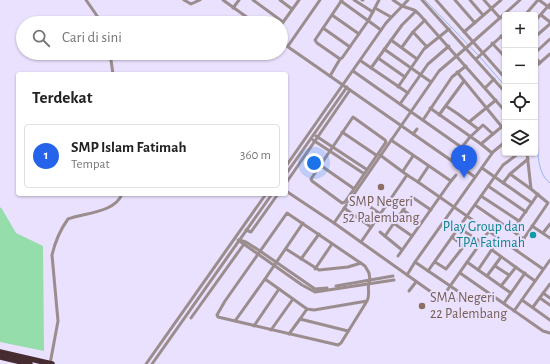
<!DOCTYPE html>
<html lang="id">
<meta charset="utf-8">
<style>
body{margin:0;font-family:"Alegreya Sans",sans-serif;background:#f2f2f2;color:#222}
.controls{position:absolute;right:12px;top:12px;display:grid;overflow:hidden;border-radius:4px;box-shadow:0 1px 3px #0004}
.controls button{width:36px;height:36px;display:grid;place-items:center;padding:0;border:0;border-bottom:1px solid #e0e0e0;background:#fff;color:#222;font:20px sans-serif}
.you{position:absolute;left:314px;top:163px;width:14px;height:14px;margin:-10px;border:3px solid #fff;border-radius:50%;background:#1a73e8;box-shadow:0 0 0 6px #1a73e833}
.badge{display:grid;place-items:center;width:26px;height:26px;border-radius:50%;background:#2563eb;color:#fff;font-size:13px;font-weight:700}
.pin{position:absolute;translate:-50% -33px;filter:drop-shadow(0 1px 2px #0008)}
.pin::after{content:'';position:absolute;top:21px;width:14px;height:12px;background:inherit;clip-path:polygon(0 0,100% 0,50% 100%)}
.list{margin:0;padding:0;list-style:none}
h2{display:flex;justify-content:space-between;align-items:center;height:52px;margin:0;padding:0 16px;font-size:17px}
h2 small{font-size:13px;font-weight:400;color:#767676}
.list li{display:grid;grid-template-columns:26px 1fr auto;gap:12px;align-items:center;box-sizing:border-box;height:64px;margin:0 8px 8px;padding:0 8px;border:1px solid #e0e0e0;border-radius:4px}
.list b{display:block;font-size:15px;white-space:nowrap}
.list p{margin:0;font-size:13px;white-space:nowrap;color:#767676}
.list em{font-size:13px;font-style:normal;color:#767676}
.icon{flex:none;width:22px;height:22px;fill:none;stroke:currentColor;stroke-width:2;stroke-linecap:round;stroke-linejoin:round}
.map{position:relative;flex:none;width:550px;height:364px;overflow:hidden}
.search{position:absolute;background:#fff;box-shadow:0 1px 3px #0004;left:16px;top:16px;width:272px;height:44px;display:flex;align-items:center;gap:10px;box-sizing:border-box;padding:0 14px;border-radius:22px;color:#767676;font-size:15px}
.panel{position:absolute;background:#fff;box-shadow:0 1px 3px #0004;left:16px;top:72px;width:272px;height:124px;border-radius:4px}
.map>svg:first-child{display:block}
</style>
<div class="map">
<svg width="550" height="364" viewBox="0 0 550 364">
<rect width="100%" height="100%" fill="#e9e1fd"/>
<path fill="#95ddaa" d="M 0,207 L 2,209 L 16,233 L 43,246 L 44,351 L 0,342 Z"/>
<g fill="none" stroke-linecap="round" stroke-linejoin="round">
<g stroke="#97b5f2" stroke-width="1">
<path d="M 425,0 L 480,57 L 505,86"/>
<path d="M 535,121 L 537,127 C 538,143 535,173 550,183"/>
</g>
<g stroke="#9b8c8e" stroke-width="3">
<path d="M 86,0 L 102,23"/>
<path d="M 184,0 L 191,4 L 200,0"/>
<path d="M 223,0 L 255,23"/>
<path d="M 253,0 L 283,22"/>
<path d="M 280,0 L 292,9"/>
<path d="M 342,0 L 315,40 L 317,43 L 340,59 L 342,58 L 368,21 L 379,0"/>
<path d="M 354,0 L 373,12"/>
<path d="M 362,0 L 363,0"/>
<path d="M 393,0 L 402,6 L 414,10 L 419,14 L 505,111"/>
<path d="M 422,0 L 505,92"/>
<path d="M 436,0 L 505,78"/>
<path d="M 455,0 L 475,23"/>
<path d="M 470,0 L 483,15"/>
<path d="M 484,0 L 500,18"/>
<path d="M 539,0 L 550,8"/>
<path d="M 341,1 L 381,30"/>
<path d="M 233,8 L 239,0"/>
<path d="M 375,8 L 391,17"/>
<path d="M 332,15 L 359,34"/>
<path d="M 525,15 L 538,0"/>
<path d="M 541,15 L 550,22"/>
<path d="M 535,21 L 550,4"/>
<path d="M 281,25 L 299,0"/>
<path d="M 323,28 L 350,47"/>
<path d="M 413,32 L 427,47"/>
<path d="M 464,32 L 501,0"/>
<path d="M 501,36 L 505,41"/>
<path d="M 535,37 L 550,24"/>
<path d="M 391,40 L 417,59"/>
<path d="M 281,42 L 475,177"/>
<path d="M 492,43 L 505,57"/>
<path d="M 288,46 L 320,0"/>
<path d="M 402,47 L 413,32 L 425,20"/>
<path d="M 384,49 L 431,82"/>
<path d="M 110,53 L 113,74"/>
<path d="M 535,53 L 550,39"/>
<path d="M 535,57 L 540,63"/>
<path d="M 378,58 L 405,77"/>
<path d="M 476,59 L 505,33"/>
<path d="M 361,61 L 408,93"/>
<path d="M 535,67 L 550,54"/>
<path d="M 371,68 L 402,25 L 416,11"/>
<path d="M 353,71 L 471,154 L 461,168"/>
<path d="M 457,72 L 502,127"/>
<path d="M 330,76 L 340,59"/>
<path d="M 398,87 L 424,49 L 449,29"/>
<path d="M 485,88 L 494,79"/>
<path d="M 400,104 L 428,64 L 449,46"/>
<path d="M 446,106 L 458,114 L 478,129"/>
<path d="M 430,108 L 481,144 L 492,153"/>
<path d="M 439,115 L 464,81"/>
<path d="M 353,117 L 385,140 L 386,142 L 345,202 L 342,203 L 312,181 L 311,179 Z"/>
<path d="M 423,120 L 452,77 L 466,66"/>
<path d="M 469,122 L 496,100"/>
<path d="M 342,132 L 376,155"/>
<path d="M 413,134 L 417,129"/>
<path d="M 316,136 L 366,169"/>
<path d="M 313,140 L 363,173"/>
<path d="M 391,140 L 451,181 L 398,256"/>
<path d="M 481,144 L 505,124"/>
<path d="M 462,147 L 470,137 L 483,125 L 493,134"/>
<path d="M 380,155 L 407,175 L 418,182 L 543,269"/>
<path d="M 320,165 L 353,188"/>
<path d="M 286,166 L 386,23 L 408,0"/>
<path d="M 482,168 L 532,203"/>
<path d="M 403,171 L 413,156"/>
<path d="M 286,174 L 347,87"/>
<path d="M 510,174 L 531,189"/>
<path d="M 451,181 L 456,175"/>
<path d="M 418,182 L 428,167"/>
<path d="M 286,183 L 350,90"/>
<path d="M 503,183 L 510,174 L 528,159"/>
<path d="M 488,186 L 526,212"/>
<path d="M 286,191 L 334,223 L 441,299 L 489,231"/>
<path d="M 353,195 L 412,236"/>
<path d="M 481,196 L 519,221"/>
<path d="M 475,205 L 524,239"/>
<path d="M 344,208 L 371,227"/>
<path d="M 403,210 L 421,223"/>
<path d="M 334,223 L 439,71 L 466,48 L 520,0"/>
<path d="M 532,226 L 550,238"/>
<path d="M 459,228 L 481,242"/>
<path d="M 246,230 L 251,232 L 278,194"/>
<path d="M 512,231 L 538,194"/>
<path d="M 380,232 L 402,250"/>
<path d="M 543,233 L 550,224"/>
<path d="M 385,236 L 412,197 L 431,210"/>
<path d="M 238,240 L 302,285 L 315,292 L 394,280"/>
<path d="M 239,240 L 246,242 L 260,251 L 315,289 L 327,288"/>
<path d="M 361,242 L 407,175"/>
<path d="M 286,249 L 319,270 L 348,267 L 361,263"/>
<path d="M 492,250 L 535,281"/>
<path d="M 516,250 L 548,203 L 531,189 L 527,153"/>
<path d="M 301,259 L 319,234"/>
<path d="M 415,262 L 462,294 L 461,297 L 455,302"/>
<path d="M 435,262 L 446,269 L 464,246 L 452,237"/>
<path d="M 467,262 L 511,293"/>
<path d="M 495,266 L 509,275"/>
<path d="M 315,269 L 332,244"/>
<path d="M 478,270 L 499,239"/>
<path d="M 428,271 L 503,165 L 519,153"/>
<path d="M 460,273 L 543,331 L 550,333"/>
<path d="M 407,275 L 415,262 L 493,152 L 505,142"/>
<path d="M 487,276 L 501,257"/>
<path d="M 265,279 L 303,223"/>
<path d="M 336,286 L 393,276"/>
<path d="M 501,286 L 516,267"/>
<path d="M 409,291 L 416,282"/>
<path d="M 543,293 L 550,298"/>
<path d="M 540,298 L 550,305"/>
<path d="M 522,300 L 550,320"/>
<path d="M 504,303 L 525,273"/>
<path d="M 533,307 L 550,284"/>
<path d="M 514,311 L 550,260"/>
<path d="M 191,318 L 244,244"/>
<path d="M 300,319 L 307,309"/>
<path d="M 235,321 L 218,317 L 217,315 L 225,301 L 287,213 L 365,266 L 369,273 L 370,280 C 366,286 371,294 367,301 L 341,343 L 338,345 L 235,321 L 265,279 L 307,309 L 314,310 L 367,301"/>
<path d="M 254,326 L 279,289"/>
<path d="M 271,330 L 293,299"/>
<path d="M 289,334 L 300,319 L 348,331"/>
<path d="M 50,364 L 58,321 L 52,255 C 55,242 60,230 68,219 C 83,213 115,213 122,194"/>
<path d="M 146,364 L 266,194"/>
<path d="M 152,364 L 272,194"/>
</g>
<g stroke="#462c30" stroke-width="5.5">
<path d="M 0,352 L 52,364"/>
<path d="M 0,357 L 30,364"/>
</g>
</g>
<g fill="#8d6e63" stroke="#e9e1fd" stroke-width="1.5">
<circle cx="381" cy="187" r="4"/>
<circle cx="422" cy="306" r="4"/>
</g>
<circle fill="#0f9aa8" stroke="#e9e1fd" stroke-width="1.5" cx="533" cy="235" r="4"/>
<g text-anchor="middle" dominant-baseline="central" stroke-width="4" stroke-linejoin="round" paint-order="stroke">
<g font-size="14" fill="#785e54" stroke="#e9e1fd">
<text x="381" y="202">SMP Negeri<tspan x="381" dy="16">52 Palembang</tspan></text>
<text x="430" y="298" text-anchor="start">SMA Negeri<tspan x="430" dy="16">22 Palembang</tspan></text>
</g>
<g font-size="14" fill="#0d838f" stroke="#e9e1fd" text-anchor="end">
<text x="525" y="227">Play Group dan<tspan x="525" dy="16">TPA Fatimah</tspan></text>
</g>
</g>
</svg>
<div class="controls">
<button>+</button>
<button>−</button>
<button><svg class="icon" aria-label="locate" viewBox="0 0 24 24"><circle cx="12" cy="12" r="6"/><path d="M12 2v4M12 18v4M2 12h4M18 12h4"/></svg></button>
<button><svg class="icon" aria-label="layers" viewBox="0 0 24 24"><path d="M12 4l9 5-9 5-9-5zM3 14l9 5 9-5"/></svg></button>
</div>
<div class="you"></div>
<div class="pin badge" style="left:464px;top:178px">1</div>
<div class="search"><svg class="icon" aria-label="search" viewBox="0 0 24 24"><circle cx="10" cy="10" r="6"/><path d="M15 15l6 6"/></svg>Cari di sini</div>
<section class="panel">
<h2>Terdekat<small></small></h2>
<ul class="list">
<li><span class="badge">1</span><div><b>SMP Islam Fatimah</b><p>Tempat</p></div><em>360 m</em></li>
</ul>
</section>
</div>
